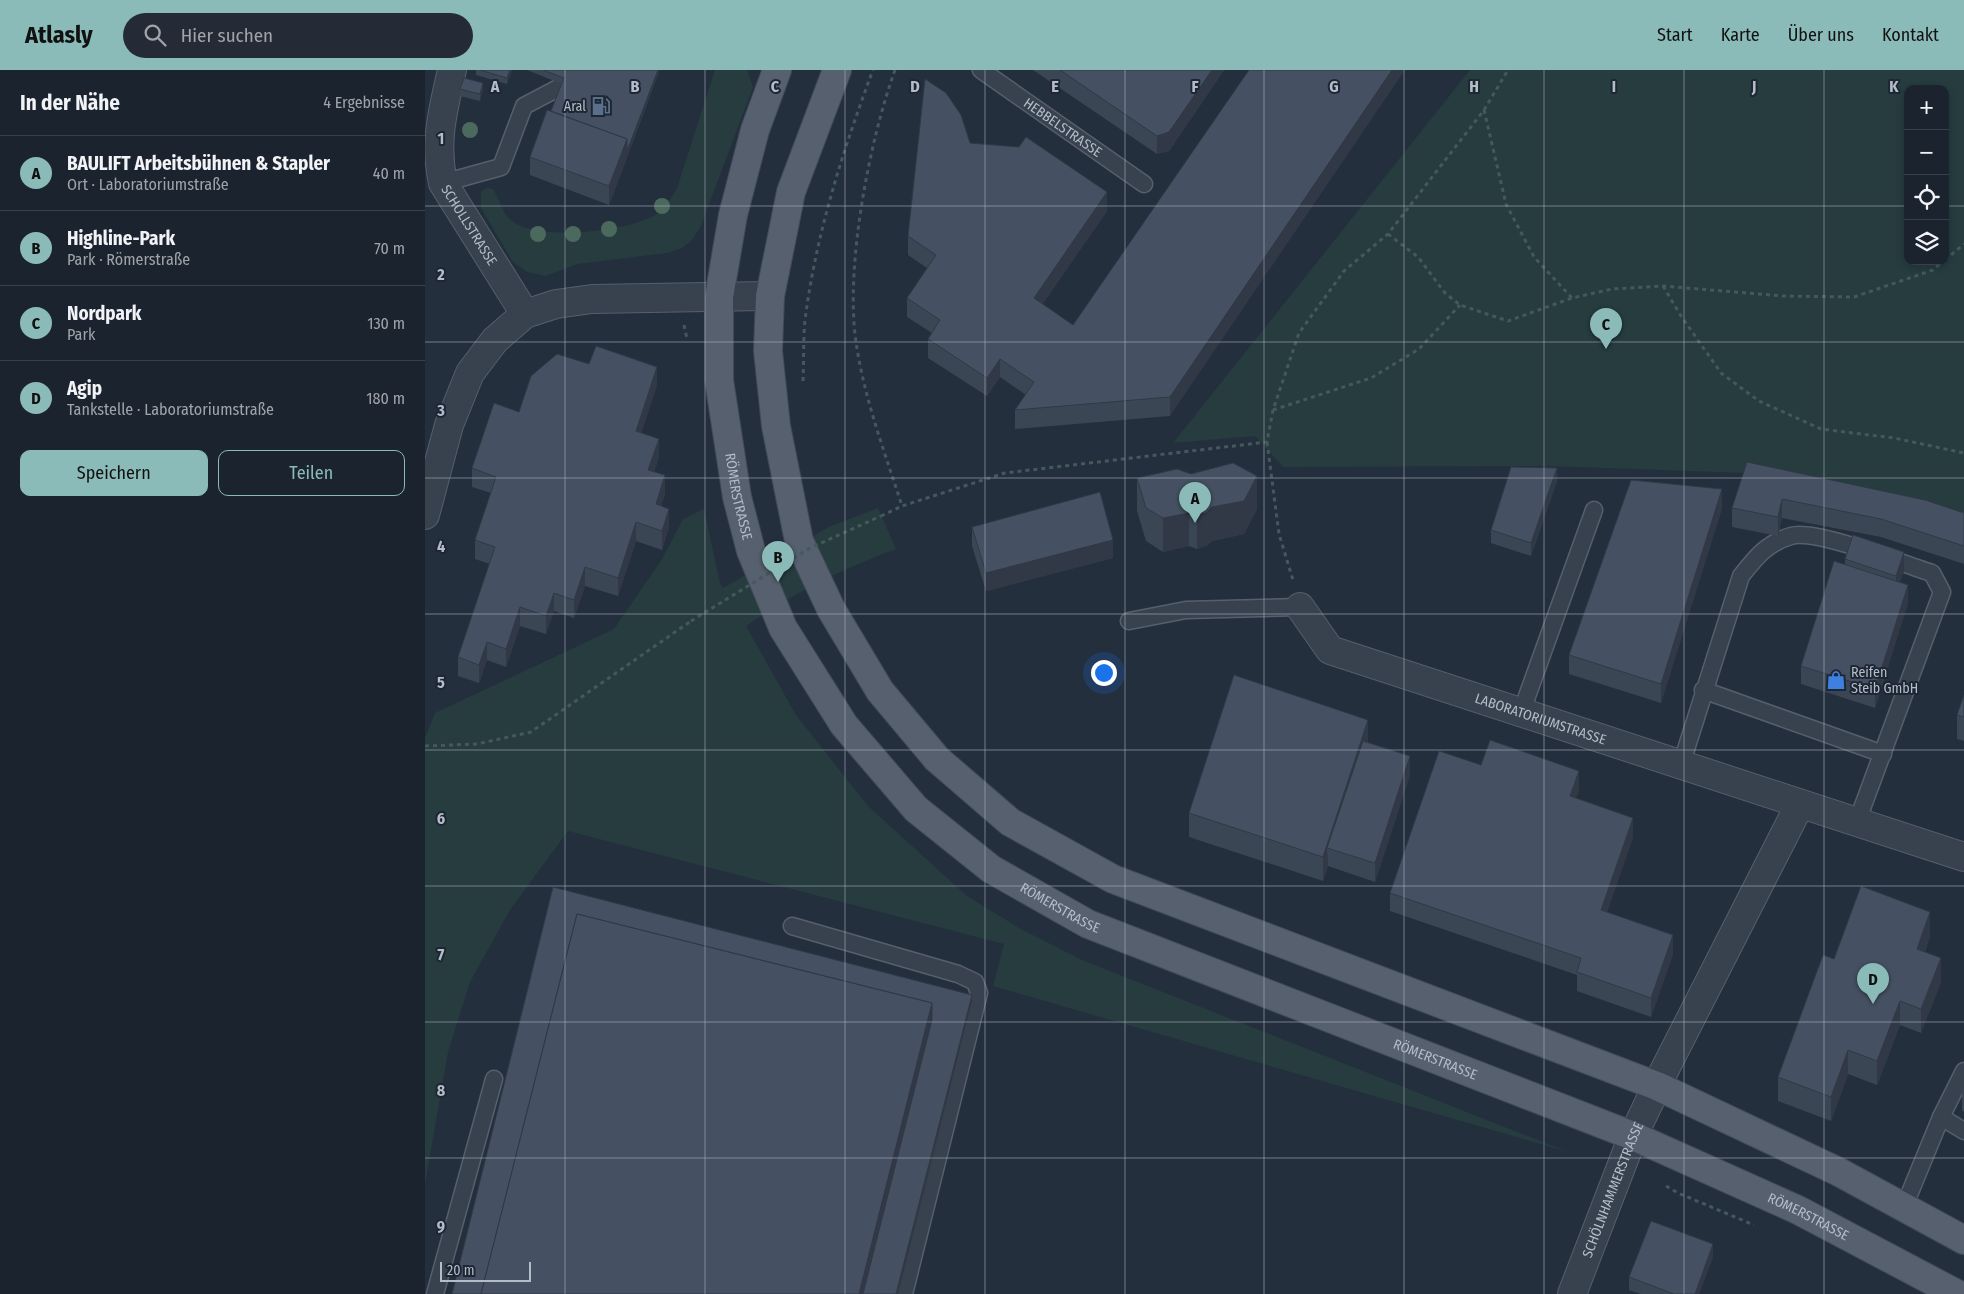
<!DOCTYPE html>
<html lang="de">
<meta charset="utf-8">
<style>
body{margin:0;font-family:"Fira Sans Condensed",sans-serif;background:#242b36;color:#f1f3f6}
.controls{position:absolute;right:15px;top:15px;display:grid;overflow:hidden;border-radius:10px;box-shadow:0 2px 8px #0003}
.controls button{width:45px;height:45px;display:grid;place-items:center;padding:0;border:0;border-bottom:1px solid #39404a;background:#1b232e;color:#f1f3f6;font:25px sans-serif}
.scale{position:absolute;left:15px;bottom:12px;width:91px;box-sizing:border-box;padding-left:5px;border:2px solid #b4bcc9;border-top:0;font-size:14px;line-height:18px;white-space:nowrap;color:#b4bcc9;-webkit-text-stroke:4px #1d2633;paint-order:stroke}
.you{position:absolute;left:678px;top:602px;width:18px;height:18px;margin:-12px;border:4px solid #fff;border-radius:50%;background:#1a73e8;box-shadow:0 0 0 8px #1a73e833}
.badge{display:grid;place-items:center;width:32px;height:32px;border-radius:50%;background:#8bbbb9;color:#111;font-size:16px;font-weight:700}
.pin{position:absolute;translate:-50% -41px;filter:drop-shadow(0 1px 2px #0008)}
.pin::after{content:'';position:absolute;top:26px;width:18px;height:15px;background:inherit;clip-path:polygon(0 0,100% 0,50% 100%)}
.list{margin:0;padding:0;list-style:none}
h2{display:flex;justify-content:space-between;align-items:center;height:65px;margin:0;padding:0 20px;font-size:21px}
h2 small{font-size:16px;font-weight:400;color:#a0a4aa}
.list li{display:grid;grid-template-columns:32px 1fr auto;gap:15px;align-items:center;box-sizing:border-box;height:75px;padding:0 20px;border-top:1px solid #39404a}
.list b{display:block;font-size:19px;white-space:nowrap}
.list p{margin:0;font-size:16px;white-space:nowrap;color:#a0a4aa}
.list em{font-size:16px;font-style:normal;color:#a0a4aa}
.actions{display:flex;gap:10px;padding:15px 20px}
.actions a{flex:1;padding:11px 0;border:1px solid #8bbbb9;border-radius:10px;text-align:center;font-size:18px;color:#8bbbb9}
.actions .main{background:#8bbbb9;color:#111}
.icon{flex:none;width:28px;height:28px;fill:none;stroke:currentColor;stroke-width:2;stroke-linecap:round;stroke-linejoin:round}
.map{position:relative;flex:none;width:1539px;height:1224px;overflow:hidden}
header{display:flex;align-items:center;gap:30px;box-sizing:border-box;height:70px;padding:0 25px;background:#8bbbb9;color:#111}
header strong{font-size:24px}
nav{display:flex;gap:28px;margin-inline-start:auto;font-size:18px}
.search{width:350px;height:45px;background:#242b36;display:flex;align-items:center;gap:12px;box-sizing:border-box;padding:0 18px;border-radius:28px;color:#a0a4aa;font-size:19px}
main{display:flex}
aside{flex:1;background:#1b232e}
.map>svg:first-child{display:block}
</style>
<header>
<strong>Atlasly</strong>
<div class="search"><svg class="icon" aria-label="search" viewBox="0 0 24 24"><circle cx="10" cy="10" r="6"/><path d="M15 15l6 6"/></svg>Hier suchen</div>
<nav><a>Start</a><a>Karte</a><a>Über uns</a><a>Kontakt</a></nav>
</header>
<main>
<aside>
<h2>In der Nähe<small>4 Ergebnisse</small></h2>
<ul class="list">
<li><span class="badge">A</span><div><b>BAULIFT Arbeitsbühnen &amp; Stapler</b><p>Ort · Laboratoriumstraße</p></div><em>40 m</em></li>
<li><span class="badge">B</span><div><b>Highline-Park</b><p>Park · Römerstraße</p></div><em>70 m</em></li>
<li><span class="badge">C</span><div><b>Nordpark</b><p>Park</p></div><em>130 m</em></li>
<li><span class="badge">D</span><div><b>Agip</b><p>Tankstelle · Laboratoriumstraße</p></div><em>180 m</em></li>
</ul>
<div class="actions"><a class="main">Speichern</a><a>Teilen</a></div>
</aside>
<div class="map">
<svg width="1539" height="1224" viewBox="0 0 1539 1224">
<rect width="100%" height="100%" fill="#242f3e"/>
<g fill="#263c3f" fill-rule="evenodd">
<path d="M 290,0 L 322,0 L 328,17 L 276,156 L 267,170 L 257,178 L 242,183 L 152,194 L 121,206 L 102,202 L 88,192 L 56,138 L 56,122 L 61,118 L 68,119 C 75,130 77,144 88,152 C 114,171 208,162 233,143 C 242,136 246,128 252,118 Z"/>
<path d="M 1045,0 L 1539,0 L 1539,452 L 1321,403 L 1125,396 L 858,397 L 830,366 L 748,373 ZM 1483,19 L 1520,19 L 1520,191 L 1483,191 Z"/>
<path d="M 453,438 L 471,479 C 419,498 367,524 321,556 L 371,645 L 443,736 L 542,826 L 596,859 L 657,890 L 1143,1082 L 568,916 L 579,874 L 143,761 L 85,840 L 45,912 L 23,982 L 0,1114 L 0,668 L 10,643 L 189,559 L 237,489 L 258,449 L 279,439 L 295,513 L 298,518 L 404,457 Z"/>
</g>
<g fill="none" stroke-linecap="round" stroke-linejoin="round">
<g stroke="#565f6c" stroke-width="19">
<g id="lane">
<path id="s1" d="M 556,0 L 719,114"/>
<path d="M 18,113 L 76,97 L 99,36 L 139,15"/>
<path d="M 704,551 L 761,540 L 875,537"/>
<path d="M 1278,620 L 1458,684"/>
<path d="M 1096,643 L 1169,440"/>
<path d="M 1256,695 L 1316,506 C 1331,487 1342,473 1366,466 C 1390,458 1480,495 1507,503 L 1517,522 L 1432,752"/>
<path d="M 367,856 L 533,904 L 550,912 L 554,923 L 479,1224"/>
<path d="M 1516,1047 L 1539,1061"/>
<path d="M 1479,1137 L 1516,1047 L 1539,1001"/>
<path d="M 10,1224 L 69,1009"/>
</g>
</g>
<g stroke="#565f6c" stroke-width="30">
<g id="street">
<path id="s2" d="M 27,0 C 18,40 9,72 18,113 L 100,244"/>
<path d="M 0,445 L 24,355 L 45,303 L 70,270 L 100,244 L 131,234 L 167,229 L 345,226"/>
<path id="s3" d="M 875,537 L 905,580 L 1539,787"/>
<path id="s4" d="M 1147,1224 L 1208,1066 L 1240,999 L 1375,734"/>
</g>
</g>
<g stroke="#414a57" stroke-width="30">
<g id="primary">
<path id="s5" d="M 352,0 L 330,60 L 308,145 L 294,227 L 294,310 L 312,427 L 326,481 L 358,558 L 419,655 L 491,739 L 566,799 L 663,854 L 1208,1066 L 1373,1140 L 1532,1224"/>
<path d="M 412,0 L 366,122 L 345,226 L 343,281 L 351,356 L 374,471 L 406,539 L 455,621 L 512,689 L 585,752 L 688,809 L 1232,1016 L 1414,1102 L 1539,1170"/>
</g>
</g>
<g stroke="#44595c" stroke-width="3" stroke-dasharray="4 4" stroke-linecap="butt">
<path d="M 470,0 C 444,72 420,197 431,272 C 439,328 460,383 477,436"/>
<path d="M 1059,40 L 1081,134 L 1109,187 L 1147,228"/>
<path d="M 963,164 L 993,187 L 1020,223 L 1035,235 L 1083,251 L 1147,228 L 1187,219 L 1238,216 L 1358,226 L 1429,227 L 1508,200 L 1518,191"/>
<path d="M 1520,190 L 1539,174"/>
<path d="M 1238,216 L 1256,246 L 1296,303 L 1334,331 L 1396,359 L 1469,368 L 1539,383"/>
<path d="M 259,255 L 262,269"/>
<path d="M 378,311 C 379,291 378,270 380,250 C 391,164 418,80 448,0"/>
<path d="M 848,340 L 946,308 L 994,279 L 1035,235"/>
<path d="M 842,372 L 854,464 L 868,510"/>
<path d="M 456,446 L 477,436 L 580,403 L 842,372 L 848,340 L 874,263 L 919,201 L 963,164 L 1059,40 L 1083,0"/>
<path d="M 0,676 L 52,674 L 106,662 L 266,551"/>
<path d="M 1241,1116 L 1253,1123 L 1329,1155"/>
</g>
<use href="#lane" stroke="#38414e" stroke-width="16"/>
<use href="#street" stroke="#38414e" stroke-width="28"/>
<use href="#primary" stroke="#56606e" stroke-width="28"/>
<path stroke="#44595c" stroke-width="3" stroke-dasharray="4 4" stroke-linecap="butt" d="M 266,551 L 385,478 L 456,446"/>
</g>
<g fill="#4b6a5d">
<circle cx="45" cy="60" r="8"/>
<circle cx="237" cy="136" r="8"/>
<circle cx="184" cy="159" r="8"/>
<circle cx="113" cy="164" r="8"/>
<circle cx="148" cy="164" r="8"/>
</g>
<g fill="#3b4654">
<path d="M 51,0 L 87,0 L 82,14 L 51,5 Z"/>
<path d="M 102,0 L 234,0 L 234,2 L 184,135 L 105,105 L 105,87 L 126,41 L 137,14 Z"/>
<path d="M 608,0 L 799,0 L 744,81 L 732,84 Z"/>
<path d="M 824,0 L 745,346 L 590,359 L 590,340 L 601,325 L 575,307 L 562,326 L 503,288 L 503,269 L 507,263 L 482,247 L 482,228 L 502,198 L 483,185 L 483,166 L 545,73 L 682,141 L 617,234 L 648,255 Z"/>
<path d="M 35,19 L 58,19 L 55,31 L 35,26 Z"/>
<path d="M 164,294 L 232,315 L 216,363 L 234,387 L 229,402 L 240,424 L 236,436 L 244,457 L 237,480 L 211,471 L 193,526 L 160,516 L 149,548 L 129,541 L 121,564 L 95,556 L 81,597 L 62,590 L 54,613 L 33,606 L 33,587 L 65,494 L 50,489 L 50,470 L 66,423 L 47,417 L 47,398 L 94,342 Z"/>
<path d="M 1322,392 L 1539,443 L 1539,494 L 1456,467 L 1357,448 L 1353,466 L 1307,457 L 1307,438 Z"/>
<path d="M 766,404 L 832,439 L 819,464 L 787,471 L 781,476 L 772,479 L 764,476 L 738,482 L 721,471 L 712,441 L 712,408 Z"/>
<path d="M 1132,411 L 1106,486 L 1066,473 L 1066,460 Z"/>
<path d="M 1297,438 L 1236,633 L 1144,604 L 1144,585 Z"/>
<path d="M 547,457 L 688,488 L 561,521 L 547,476 Z"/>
<path d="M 1420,489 L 1479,501 L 1475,512 L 1483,533 L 1450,638 L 1376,614 L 1376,596 L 1420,495 Z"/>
<path d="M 1539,625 L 1539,671 L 1532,669 L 1532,645 Z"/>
<path d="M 943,672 L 985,705 L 950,812 L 903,796 L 898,811 L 764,767 L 764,743 Z"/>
<path d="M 1056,695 L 1154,720 L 1151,728 L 1208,767 L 1182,842 L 1248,884 L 1226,947 L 1152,921 L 1152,905 L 965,841 L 965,823 Z"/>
<path d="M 1505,866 L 1500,882 L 1516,912 L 1496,963 L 1475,955 L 1452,1015 L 1423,1004 L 1406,1051 L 1353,1031 L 1353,1007 L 1409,889 Z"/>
<path d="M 1539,1019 L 1539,1042 L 1537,1040 L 1537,1022 Z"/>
<path d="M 1288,1187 L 1274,1224 L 1216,1224 L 1204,1220 L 1204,1207 Z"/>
</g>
<g fill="#303945">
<path d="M 85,0 L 87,0 L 82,14 L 82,8 Z"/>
<path d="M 233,0 L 234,0 L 234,2 L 202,88 L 202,81 Z"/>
<path d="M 787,0 L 799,0 L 744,81 L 732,84 L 732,66 Z"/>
<path d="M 967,0 L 980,0 L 745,346 L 745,327 Z"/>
<path d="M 58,13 L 58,19 L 55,31 L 55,24 Z"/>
<path d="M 202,69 L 202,88 L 184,135 L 184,116 Z"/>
<path d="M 682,122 L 682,141 L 609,247 L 609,228 Z"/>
<path d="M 575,289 L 575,307 L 562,326 L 562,308 Z"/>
<path d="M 232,297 L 232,315 L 211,379 L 211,361 Z"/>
<path d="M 234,369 L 234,387 L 223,419 L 223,400 Z"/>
<path d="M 1132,398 L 1132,411 L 1106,486 L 1106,473 Z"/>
<path d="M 240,405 L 240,424 L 231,453 L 231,434 Z"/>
<path d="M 832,406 L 832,439 L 819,464 L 787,471 L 781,476 L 772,479 L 772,445 L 787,437 Z"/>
<path d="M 1297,419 L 1297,438 L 1236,633 L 1236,614 Z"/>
<path d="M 1357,429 L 1357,448 L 1353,466 L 1353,447 Z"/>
<path d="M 244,439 L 244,457 L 237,480 L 237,461 Z"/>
<path d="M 764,443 L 764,476 L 738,482 L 738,448 Z"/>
<path d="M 211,452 L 211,471 L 193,526 L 193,508 Z"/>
<path d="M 688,470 L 688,488 L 561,521 L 561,503 Z"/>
<path d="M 1479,482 L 1479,501 L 1471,525 L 1471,506 Z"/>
<path d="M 160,497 L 160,516 L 149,548 L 149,530 Z"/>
<path d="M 1483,515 L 1483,533 L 1450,638 L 1450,619 Z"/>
<path d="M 129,523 L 129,541 L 121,564 L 121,546 Z"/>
<path d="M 95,537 L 95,556 L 81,597 L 81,579 Z"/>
<path d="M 62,572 L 62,590 L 54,613 L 54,595 Z"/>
<path d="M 943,650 L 943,674 L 902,778 L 903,796 L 898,811 L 898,787 Z"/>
<path d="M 985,686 L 985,705 L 950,812 L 950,793 Z"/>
<path d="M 1154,701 L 1154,720 L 1145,745 L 1145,726 Z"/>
<path d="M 1208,748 L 1208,767 L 1176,859 L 1176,840 Z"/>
<path d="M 1505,842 L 1505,866 L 1492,903 L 1492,879 Z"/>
<path d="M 1248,865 L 1248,884 L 1226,947 L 1226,928 Z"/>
<path d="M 1516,888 L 1516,912 L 1496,963 L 1496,939 Z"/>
<path d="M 547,925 L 547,931 L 473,1224 L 471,1224 Z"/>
<path d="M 1475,931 L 1475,955 L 1452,1015 L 1452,991 Z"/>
<path d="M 507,933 L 507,957 L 440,1224 L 434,1224 Z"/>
<path d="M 1423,980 L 1423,1004 L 1406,1051 L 1406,1027 Z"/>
<path d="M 1288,1174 L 1288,1187 L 1274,1224 L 1270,1224 Z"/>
</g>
<g fill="#455162" stroke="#303945">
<path d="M 55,0 L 85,0 L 82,8 Z"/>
<path d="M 118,0 L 233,0 L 202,81 L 202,69 L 126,41 L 139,8 Z"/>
<path d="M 635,0 L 787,0 L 744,62 L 732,66 Z"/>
<path d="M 824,0 L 967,0 L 745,327 L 590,340 L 609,312 L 575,289 L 562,308 L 503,269 L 515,250 L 482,228 L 511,185 L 483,166 L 500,9 L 521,23 L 536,45 L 545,73 L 594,77 L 601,67 L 682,122 L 609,228 L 648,255 Z"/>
<path d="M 39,8 L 58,13 L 55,24 L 35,19 Z"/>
<path d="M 122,40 L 202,69 L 184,116 L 105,87 Z"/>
<path d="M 171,276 L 232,297 L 211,361 L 234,369 L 223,400 L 240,405 L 231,434 L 244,439 L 237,461 L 211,452 L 193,508 L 160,497 L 149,530 L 129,523 L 121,546 L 95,537 L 81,579 L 62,572 L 54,595 L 33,587 L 70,477 L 50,470 L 71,407 L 47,398 L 69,333 L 94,342 L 106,306 L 132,284 L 164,294 Z"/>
<path d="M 1322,392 L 1500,430 L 1539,443 L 1539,476 L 1456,449 L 1357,429 L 1353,447 L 1307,438 Z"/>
<path d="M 808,393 L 832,406 L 819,431 L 787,437 L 781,443 L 772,445 L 764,443 L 738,448 L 721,438 L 712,408 L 752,399 L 766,404 Z"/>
<path d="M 1086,397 L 1132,398 L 1106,473 L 1066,460 Z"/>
<path d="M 1206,410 L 1297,419 L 1236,614 L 1144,585 Z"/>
<path d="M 675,422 L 688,470 L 561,503 L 547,457 Z"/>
<path d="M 1428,465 L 1479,482 L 1471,506 L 1420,489 Z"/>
<path d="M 1409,491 L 1483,515 L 1450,619 L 1376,596 Z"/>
<path d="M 809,605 L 943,650 L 898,787 L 764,743 Z"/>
<path d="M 1539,625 L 1539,647 L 1532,645 Z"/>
<path d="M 1065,670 L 1154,701 L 1145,726 L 1208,748 L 1176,840 L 1248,865 L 1226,928 L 1152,902 L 1156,888 L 965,823 L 1014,681 L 1056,695 Z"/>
<path d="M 938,671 L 985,686 L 950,793 L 902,778 Z"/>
<path d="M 1436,816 L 1505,842 L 1492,879 L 1516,888 L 1496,939 L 1475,931 L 1452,991 L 1423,980 L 1406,1027 L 1353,1007 L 1398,885 L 1409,889 Z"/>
<path d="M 128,817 L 547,925 L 471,1224 L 438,1224 L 507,950 L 507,933 L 152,844 L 56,1224 L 27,1224 Z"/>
<path d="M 152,844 L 507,933 L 434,1224 L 56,1224 Z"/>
<path d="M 1226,1151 L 1288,1174 L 1270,1224 L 1249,1224 L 1204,1207 Z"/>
</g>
<path fill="none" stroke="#b4bcc9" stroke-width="1" stroke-opacity="0.55" d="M 140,0 L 140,1224M 280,0 L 280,1224M 420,0 L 420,1224M 560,0 L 560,1224M 700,0 L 700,1224M 839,0 L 839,1224M 979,0 L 979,1224M 1119,0 L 1119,1224M 1259,0 L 1259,1224M 1399,0 L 1399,1224M 0,136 L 1483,136M 1520,136 L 1539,136M 0,272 L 1539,272M 0,408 L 1539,408M 0,544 L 1539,544M 0,680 L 1539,680M 0,816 L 1539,816M 0,952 L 1539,952M 0,1088 L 1539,1088"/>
<defs>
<g id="fuel-bare" transform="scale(1.5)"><path d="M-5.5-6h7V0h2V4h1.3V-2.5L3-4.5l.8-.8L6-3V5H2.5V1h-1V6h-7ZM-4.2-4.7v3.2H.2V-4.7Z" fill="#5c6f8a" stroke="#1d2633" stroke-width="2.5" paint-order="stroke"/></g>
<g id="shop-bare" transform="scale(1.5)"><path d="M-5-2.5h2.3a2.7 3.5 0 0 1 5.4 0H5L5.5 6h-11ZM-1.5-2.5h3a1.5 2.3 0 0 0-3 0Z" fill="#3f7fe0" stroke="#1d2633" stroke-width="2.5" paint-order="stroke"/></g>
</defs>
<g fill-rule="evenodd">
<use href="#fuel-bare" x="176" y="36"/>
<use href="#shop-bare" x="1411" y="610"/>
</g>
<g text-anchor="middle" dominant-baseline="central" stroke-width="4" stroke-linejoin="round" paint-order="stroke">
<g font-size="14" fill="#b4bcc9" stroke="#1d2633" text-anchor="end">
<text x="161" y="36">Aral</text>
<text x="1426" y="602" text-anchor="start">Reifen<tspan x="1426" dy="16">Steib GmbH</tspan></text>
</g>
<g font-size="14" fill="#b4bcc9" stroke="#1d2633">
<text stroke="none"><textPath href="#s1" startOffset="100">HEBBELSTRASSE</textPath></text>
<text stroke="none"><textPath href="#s2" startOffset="164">SCHOLLSTRASSE</textPath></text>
<text stroke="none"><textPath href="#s5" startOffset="436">RÖMERSTRASSE</textPath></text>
<text stroke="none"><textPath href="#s3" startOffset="274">LABORATORIUMSTRASSE</textPath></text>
<text stroke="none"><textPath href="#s5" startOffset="976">RÖMERSTRASSE</textPath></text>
<text stroke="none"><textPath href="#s5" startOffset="1381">RÖMERSTRASSE</textPath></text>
<text stroke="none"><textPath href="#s4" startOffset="112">SCHÖLNHAMMERSTRASSE</textPath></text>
<text stroke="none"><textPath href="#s5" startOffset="1786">RÖMERSTRASSE</textPath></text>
</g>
</g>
<g font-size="16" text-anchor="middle" font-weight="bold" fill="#b4bcc9" stroke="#1d2633" stroke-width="4" stroke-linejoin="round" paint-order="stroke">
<text x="70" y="22">A</text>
<text x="210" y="22">B</text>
<text x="350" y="22">C</text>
<text x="490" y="22">D</text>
<text x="630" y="22">E</text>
<text x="770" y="22">F</text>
<text x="909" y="22">G</text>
<text x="1049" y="22">H</text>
<text x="1189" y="22">I</text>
<text x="1329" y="22">J</text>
<text x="1469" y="22">K</text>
<text x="16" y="74">1</text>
<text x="16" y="210">2</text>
<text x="16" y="346">3</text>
<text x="16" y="482">4</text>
<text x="16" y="618">5</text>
<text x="16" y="754">6</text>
<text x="16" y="890">7</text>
<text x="16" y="1026">8</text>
<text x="16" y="1162">9</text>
</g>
</svg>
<div class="controls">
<button>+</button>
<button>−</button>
<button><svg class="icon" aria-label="locate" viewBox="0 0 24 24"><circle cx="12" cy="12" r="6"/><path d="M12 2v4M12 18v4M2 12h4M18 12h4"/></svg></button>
<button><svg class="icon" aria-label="layers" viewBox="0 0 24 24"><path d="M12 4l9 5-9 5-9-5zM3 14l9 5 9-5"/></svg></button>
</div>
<div class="scale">20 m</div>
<div class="you"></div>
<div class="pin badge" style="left:770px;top:453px">A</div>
<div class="pin badge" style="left:353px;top:512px">B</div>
<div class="pin badge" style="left:1181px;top:279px">C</div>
<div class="pin badge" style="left:1448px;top:934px">D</div>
</div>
</main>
